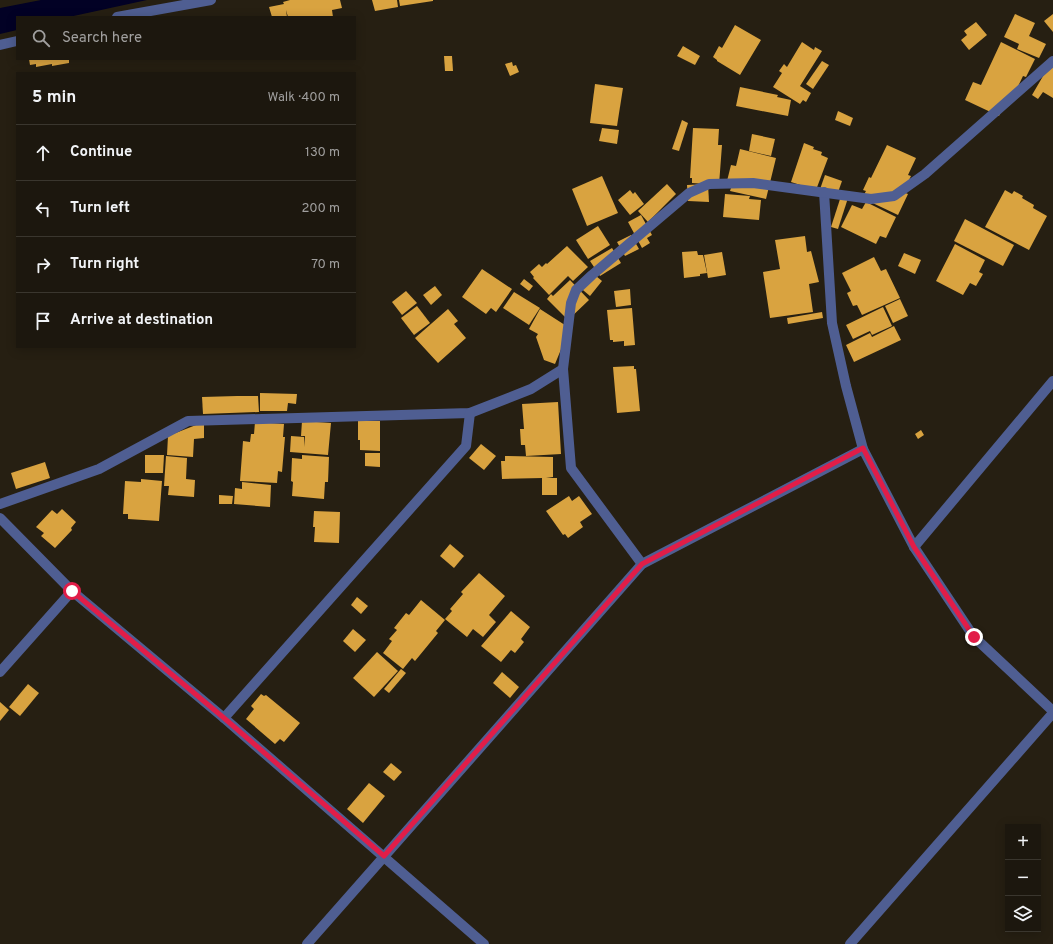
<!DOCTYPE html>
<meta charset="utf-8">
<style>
body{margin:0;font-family:Overpass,sans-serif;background:#252017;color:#f1f3f6}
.controls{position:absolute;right:12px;bottom:12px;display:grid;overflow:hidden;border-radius:0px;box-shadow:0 2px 10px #0003}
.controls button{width:36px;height:36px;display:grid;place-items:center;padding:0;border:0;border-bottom:1px solid #3a362e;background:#1c170e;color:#f1f3f6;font:20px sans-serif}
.stop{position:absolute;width:12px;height:12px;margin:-9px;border:3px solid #e11d48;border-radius:50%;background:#fff}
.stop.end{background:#e11d48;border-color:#fff;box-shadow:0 1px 4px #0008}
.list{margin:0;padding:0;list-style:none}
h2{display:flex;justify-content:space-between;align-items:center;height:52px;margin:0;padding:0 16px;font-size:17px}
h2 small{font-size:13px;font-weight:400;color:#a09f9e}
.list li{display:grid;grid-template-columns:26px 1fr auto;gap:12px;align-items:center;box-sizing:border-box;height:56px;padding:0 16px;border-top:1px solid #3a362e}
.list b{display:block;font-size:15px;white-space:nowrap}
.list em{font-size:13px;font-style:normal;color:#a09f9e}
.icon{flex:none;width:22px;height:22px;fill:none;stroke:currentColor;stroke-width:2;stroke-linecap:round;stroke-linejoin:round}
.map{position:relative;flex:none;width:1053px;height:944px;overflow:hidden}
.search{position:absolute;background:#1c170e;box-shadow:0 2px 10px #0003;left:16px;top:16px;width:340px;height:44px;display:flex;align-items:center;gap:10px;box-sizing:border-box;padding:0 14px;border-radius:0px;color:#a09f9e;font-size:15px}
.panel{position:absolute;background:#1c170e;box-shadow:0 2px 10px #0003;left:16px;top:72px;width:340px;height:276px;border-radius:0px}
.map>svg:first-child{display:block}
</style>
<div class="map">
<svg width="1053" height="944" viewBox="0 0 1053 944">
<rect width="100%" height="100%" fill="#261f12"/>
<path fill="#020125" d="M 41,0 L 147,0 L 69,17 L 17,17 L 17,30 L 0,34 L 0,8 Z"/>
<g fill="#d9a340">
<path d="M 290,0 L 340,0 L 342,8 L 332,10 L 333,17 L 288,17 L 286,10 L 287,17 L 272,17 L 269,7 L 284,4 L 283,2 Z"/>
<path d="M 372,0 L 397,0 L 398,7 L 375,11 Z"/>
<path d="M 399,0 L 433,0 L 433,1 L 400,6 Z"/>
<path d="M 1015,14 L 1035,23 L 1029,36 L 1046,44 L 1039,58 L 1017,49 L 1019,44 L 1004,37 Z"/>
<path d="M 1053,14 L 1053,32 L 1044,21 Z"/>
<path d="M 976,22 L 987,35 L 969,50 L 961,40 L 967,35 L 964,31 Z"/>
<path d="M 735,25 L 761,40 L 740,75 L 717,61 L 717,60 L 713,57 L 719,46 L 722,48 Z"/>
<path d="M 802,42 L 814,50 L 815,47 L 822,51 L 800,86 L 811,93 L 806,102 L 803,100 L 800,104 L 773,87 L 782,73 L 779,71 L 784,64 L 787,67 Z"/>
<path d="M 1001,42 L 1035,59 L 1026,77 L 1023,76 L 1009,105 L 1005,103 L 999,116 L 965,100 L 973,82 L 981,85 Z"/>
<path d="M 683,46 L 700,56 L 695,65 L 677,56 Z"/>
<path d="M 444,56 L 452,56 L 453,71 L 445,71 Z"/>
<path d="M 29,59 L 69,59 L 69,63 L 52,66 L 52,64 L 36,67 L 36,64 L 30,65 Z"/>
<path d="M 1053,59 L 1053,98 L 1043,92 L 1038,99 L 1032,95 Z"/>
<path d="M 822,61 L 829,65 L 813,89 L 806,84 Z"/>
<path d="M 512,62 L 513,66 L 516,65 L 519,72 L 510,76 L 505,64 Z"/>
<path d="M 595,84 L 623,88 L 617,126 L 590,123 Z"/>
<path d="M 740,87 L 778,95 L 777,97 L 791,100 L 788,116 L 736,106 Z"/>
<path d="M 838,111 L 853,118 L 850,126 L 835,120 Z"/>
<path d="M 682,120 L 688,123 L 679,151 L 672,149 Z"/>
<path d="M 602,128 L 619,130 L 617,144 L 599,141 Z"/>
<path d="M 693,128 L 719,129 L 718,145 L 722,145 L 719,185 L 692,183 L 692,178 L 690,178 Z"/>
<path d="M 752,134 L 775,139 L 771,156 L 749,151 Z"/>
<path d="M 804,143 L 814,147 L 813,149 L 822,152 L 821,155 L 828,158 L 816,190 L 791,182 Z"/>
<path d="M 887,145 L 916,158 L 908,175 L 911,176 L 903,192 L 908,194 L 898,215 L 862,198 L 866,191 L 863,190 L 869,177 L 871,178 Z"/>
<path d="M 740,149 L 776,158 L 766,199 L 730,191 L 733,182 L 727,181 L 731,165 L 736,166 Z"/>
<path d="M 825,175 L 842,181 L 836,198 L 819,192 Z"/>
<path d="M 602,176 L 618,213 L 587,226 L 572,189 Z"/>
<path d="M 667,184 L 676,194 L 648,222 L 638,211 Z"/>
<path d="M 708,184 L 709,202 L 688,201 L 687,185 Z"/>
<path d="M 630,190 L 633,194 L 635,192 L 644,204 L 630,215 L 618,200 Z"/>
<path d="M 1005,190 L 1012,194 L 1014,191 L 1023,196 L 1022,198 L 1034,205 L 1033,208 L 1047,216 L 1029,250 L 985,227 Z"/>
<path d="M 725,194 L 750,196 L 749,199 L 761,200 L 759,220 L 723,217 Z"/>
<path d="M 841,196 L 848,198 L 838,229 L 831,227 Z"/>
<path d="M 866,202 L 896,217 L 886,238 L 880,236 L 876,244 L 841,227 L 852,205 L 862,209 Z"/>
<path d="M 641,215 L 652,235 L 647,238 L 650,243 L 642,248 L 628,222 Z"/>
<path d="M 965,219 L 1014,245 L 1003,266 L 954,241 Z"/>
<path d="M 598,226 L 610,245 L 588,259 L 576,240 Z"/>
<path d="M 631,235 L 639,249 L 625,256 L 617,242 Z"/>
<path d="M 805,236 L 807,252 L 811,251 L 819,282 L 809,284 L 813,312 L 770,318 L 763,272 L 780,269 L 775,240 Z"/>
<path d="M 955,244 L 985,260 L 979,272 L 983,274 L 976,286 L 970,283 L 963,295 L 936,281 Z"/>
<path d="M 567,246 L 588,267 L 573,281 L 568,276 L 549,295 L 533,278 L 534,277 L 530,272 L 539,264 L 542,267 L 546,263 L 547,264 Z"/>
<path d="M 612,248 L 621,263 L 600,276 L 590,261 Z"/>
<path d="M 697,251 L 698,255 L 703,255 L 707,273 L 700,274 L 700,276 L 684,278 L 682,252 Z"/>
<path d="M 722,252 L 726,275 L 708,278 L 704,255 Z"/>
<path d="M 904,253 L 921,260 L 915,274 L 898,266 Z"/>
<path d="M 874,257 L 881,271 L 886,269 L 900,298 L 862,315 L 857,305 L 853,306 L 847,293 L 851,291 L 842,273 Z"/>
<path d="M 482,269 L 512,289 L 496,312 L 491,308 L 486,314 L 462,297 Z"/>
<path d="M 590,271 L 602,281 L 590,296 L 577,285 Z"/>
<path d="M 524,279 L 533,286 L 529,291 L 520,284 Z"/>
<path d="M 570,280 L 589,300 L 568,320 L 547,299 L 551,294 L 553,296 Z"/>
<path d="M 435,286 L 442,295 L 431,305 L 423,295 Z"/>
<path d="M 630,289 L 631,305 L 616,307 L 614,291 Z"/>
<path d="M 406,291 L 417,303 L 402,315 L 392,302 Z"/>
<path d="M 514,292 L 540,308 L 529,325 L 503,308 Z"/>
<path d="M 900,299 L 908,316 L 893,323 L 885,306 Z"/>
<path d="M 417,306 L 430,323 L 414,335 L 401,318 Z"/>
<path d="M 883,307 L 892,326 L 872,335 L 870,331 L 853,339 L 846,325 Z"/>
<path d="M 632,308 L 635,345 L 624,346 L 624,341 L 613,342 L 613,340 L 610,340 L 607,310 Z"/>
<path d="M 448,309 L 458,321 L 454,324 L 466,338 L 438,363 L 415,338 Z"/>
<path d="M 540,309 L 568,327 L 569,330 L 555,364 L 544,360 L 536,337 L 538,334 L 529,329 Z"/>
<path d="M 822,312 L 823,318 L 788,324 L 787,318 Z"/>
<path d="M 894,326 L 901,340 L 854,362 L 846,345 L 870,333 L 872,337 Z"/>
<path d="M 634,366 L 634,369 L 636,369 L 640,411 L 617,413 L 613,367 Z"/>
<path d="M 260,393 L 297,394 L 296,404 L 288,403 L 287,411 L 260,411 Z"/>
<path d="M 237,396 L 258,396 L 259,412 L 203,414 L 202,397 Z"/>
<path d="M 558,402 L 561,454 L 526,456 L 525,445 L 521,445 L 520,429 L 524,429 L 522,404 Z"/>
<path d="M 302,421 L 331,423 L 328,455 L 290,452 L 291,436 L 304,437 L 304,447 L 305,436 L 301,436 Z"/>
<path d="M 358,421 L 380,421 L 380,451 L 360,450 L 360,440 L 358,440 Z"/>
<path d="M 255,422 L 284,424 L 283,437 L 285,437 L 282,472 L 278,471 L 277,483 L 240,481 L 243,441 L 250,442 L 251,434 L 254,434 Z"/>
<path d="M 196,425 L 204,425 L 204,438 L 194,439 L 193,457 L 167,455 L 168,436 Z"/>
<path d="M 921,430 L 924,435 L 918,439 L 915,434 Z"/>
<path d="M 481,444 L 496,456 L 484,470 L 469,458 Z"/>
<path d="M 365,453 L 380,453 L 380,467 L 365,466 Z"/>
<path d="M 145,455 L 164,455 L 163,473 L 145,473 Z"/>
<path d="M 302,455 L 329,457 L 328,482 L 325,482 L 324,499 L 292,496 L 293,482 L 291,481 L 292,458 L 302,459 Z"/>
<path d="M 166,456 L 187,458 L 186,479 L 195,480 L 194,497 L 168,495 L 169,486 L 164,486 Z"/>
<path d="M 505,456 L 553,457 L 553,477 L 546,478 L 557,478 L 557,495 L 542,495 L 542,478 L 502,479 L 501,461 L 505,461 Z"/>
<path d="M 45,462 L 50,478 L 16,489 L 11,473 Z"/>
<path d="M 141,479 L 162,481 L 159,521 L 128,519 L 128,514 L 123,514 L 125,481 L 141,482 Z"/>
<path d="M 242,482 L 271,485 L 270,507 L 234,504 L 235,488 L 242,489 Z"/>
<path d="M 219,495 L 233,496 L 232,504 L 219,504 Z"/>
<path d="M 569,496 L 572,501 L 579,496 L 592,514 L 580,522 L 583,527 L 568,538 L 565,534 L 563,535 L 546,511 Z"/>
<path d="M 62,509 L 76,522 L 71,528 L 72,530 L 55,548 L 41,536 L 44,533 L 36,527 L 52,510 L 57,514 Z"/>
<path d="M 314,511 L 340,512 L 339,543 L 314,542 L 315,527 L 313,527 Z"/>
<path d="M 450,544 L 464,556 L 454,568 L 440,556 Z"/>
<path d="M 479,573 L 505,596 L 489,615 L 496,622 L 483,637 L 473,629 L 467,637 L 445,619 L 452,611 L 450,609 L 463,594 L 461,592 Z"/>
<path d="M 357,597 L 368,606 L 361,614 L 351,605 Z"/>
<path d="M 421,600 L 445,620 L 436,631 L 438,633 L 415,661 L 412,658 L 403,669 L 383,653 L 392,641 L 389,639 L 397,630 L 394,628 L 406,613 L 409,615 Z"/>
<path d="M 511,611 L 530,627 L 521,639 L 524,642 L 515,653 L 511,650 L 501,662 L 481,646 Z"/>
<path d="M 353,629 L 366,640 L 355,652 L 343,641 Z"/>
<path d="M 377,652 L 398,671 L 374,697 L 353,678 Z"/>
<path d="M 401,669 L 406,673 L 389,693 L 384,689 Z"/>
<path d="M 502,672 L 519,687 L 510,698 L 493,683 Z"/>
<path d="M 28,684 L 39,693 L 20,716 L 9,707 Z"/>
<path d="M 261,694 L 264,696 L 266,695 L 300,723 L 284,742 L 280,739 L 275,744 L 246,719 L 254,709 L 251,706 Z"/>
<path d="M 0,702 L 9,710 L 0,721 Z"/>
<path d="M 391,763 L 402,772 L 394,781 L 383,772 Z"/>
<path d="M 369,783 L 385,796 L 363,823 L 347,809 Z"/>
</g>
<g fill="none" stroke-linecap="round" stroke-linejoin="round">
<g stroke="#4f5e92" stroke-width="10">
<path d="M 117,17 L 211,0"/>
<path d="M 0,45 L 17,41"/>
<path d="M 824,192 L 832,323 L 846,386 L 863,449 L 914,547 L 974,637 L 1053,711"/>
<path d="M 0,504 L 99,469 L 188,421 L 470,413 L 531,389 L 563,369"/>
<path d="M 0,518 L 72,591 L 224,718 L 484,944"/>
<path d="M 914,547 L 1053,381"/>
<path d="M 642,564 L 571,468 L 563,369 L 571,303 L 576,290 L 592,275 L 689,193 L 709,184 L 753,183 L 871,199 L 894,196 L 925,174 L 1053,61"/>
<path d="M 0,672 L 72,591"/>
<path d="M 224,718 L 466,446 L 470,413"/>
<path d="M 307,944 L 642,564 L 863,449"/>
<path d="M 850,944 L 1053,713"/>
</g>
</g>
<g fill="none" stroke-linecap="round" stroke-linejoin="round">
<path stroke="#e11d48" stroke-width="5" d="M 72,591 L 224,718 L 384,856 L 642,564 L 863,448 L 914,547 L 974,637"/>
</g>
</svg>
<div class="controls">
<button>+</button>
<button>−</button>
<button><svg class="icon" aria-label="layers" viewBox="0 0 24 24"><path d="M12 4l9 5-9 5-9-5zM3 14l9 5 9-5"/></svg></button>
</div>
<div class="stop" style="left:72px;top:591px"></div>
<div class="stop end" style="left:974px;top:637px"></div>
<div class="search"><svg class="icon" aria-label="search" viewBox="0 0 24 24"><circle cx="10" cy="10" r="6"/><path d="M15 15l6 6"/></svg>Search here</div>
<section class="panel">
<h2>5 min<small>Walk · 400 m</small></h2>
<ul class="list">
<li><svg class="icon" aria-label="ahead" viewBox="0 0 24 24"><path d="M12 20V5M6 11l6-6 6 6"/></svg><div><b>Continue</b></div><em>130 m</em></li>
<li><svg class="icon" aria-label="left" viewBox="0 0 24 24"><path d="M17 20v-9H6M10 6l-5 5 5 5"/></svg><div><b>Turn left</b></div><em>200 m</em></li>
<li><svg class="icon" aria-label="right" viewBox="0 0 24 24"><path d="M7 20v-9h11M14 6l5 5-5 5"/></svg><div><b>Turn right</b></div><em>70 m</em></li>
<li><svg class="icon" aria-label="arrive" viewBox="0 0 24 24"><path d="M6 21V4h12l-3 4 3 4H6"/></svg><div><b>Arrive at destination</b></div></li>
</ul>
</section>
</div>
